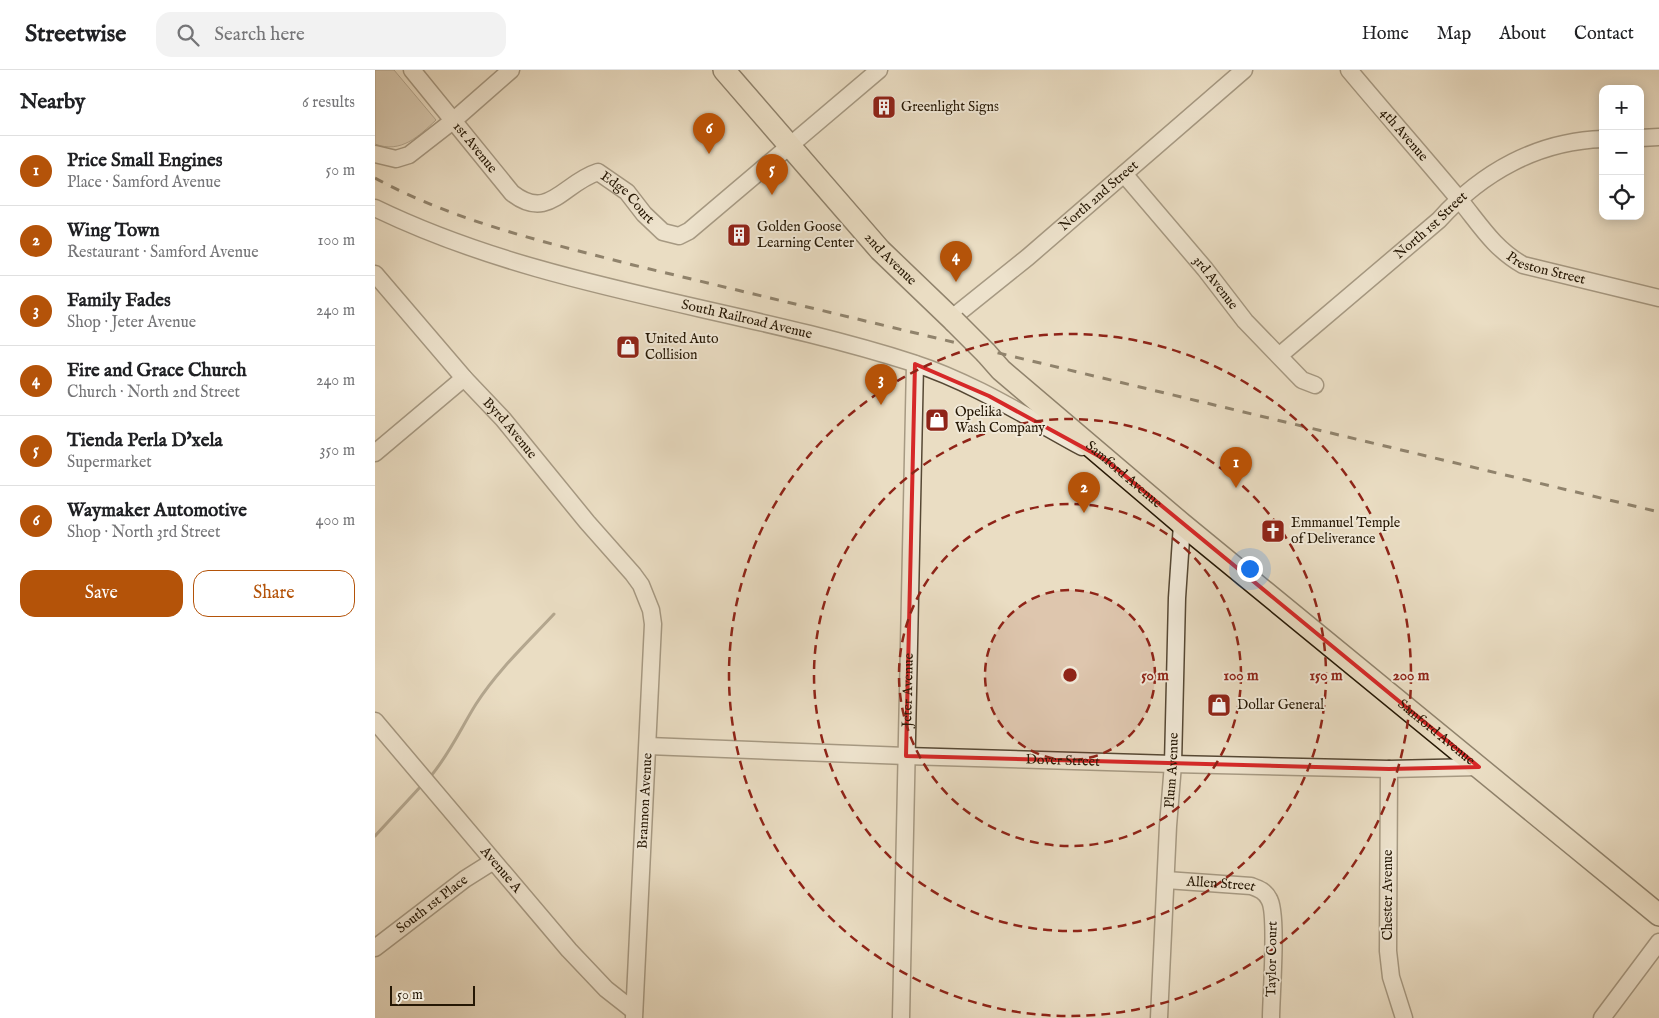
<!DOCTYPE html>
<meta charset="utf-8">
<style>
body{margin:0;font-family:"IM FELL English",serif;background:#f2f2f2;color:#202124}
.controls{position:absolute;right:15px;top:15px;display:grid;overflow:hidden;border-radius:10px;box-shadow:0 2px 12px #0003}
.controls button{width:45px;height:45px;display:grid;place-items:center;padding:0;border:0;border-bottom:1px solid #e0e0e0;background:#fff;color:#202124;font:25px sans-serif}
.scale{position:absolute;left:15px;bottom:12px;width:85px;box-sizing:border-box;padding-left:5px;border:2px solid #251704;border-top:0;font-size:14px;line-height:18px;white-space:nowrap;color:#251704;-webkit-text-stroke:4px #f1e9d8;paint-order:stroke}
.you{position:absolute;left:874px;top:498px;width:18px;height:18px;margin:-12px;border:4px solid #fff;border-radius:50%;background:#1a73e8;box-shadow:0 0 0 8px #1a73e833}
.badge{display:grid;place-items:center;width:32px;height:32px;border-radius:50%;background:#b45309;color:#fff;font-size:16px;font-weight:700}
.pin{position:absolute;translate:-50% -41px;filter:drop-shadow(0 1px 2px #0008)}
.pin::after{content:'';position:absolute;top:26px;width:18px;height:15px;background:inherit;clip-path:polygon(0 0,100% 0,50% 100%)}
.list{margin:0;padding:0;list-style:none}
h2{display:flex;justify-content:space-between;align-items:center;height:65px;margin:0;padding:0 20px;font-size:21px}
h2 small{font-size:16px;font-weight:400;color:#757577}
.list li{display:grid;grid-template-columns:32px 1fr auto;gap:15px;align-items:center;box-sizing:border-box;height:70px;padding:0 20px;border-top:1px solid #e0e0e0}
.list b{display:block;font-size:19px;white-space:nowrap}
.list p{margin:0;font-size:16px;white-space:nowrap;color:#757577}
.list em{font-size:16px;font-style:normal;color:#757577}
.actions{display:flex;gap:10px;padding:15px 20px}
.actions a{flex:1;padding:11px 0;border:1px solid #b45309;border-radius:15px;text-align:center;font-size:18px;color:#b45309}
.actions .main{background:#b45309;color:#fff}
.icon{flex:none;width:28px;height:28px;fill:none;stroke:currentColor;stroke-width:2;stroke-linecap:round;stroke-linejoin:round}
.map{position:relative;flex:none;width:1284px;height:948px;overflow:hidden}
header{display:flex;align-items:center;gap:30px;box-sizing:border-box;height:70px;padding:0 25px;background:#fff;border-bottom:1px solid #e0e0e0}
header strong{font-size:24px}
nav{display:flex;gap:28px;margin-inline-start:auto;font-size:18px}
.search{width:350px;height:45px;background:#f2f2f2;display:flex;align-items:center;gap:12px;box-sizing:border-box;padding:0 18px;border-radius:15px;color:#757577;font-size:19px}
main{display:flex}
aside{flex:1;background:#fff}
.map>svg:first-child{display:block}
</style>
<header>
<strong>Streetwise</strong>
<div class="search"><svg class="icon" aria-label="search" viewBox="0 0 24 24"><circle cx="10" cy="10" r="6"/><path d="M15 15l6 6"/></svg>Search here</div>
<nav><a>Home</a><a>Map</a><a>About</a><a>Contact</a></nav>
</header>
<main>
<aside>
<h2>Nearby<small>6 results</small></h2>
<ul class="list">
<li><span class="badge">1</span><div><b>Price Small Engines</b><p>Place · Samford Avenue</p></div><em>50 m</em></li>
<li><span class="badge">2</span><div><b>Wing Town</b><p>Restaurant · Samford Avenue</p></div><em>100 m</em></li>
<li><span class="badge">3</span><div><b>Family Fades</b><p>Shop · Jeter Avenue</p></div><em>240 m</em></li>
<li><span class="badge">4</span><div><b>Fire and Grace Church</b><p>Church · North 2nd Street</p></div><em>240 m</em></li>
<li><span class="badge">5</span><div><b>Tienda Perla D'xela</b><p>Supermarket</p></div><em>350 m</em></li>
<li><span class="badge">6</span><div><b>Waymaker Automotive</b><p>Shop · North 3rd Street</p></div><em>400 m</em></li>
</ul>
<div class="actions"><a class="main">Save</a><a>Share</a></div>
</aside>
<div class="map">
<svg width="1284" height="948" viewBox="0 0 1284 948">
<rect width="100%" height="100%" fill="#eaddc3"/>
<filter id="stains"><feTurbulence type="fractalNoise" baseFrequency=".004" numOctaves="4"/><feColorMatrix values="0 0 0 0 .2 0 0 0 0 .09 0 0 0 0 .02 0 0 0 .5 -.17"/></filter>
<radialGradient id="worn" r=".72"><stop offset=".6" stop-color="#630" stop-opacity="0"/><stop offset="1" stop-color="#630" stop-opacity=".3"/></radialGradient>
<path fill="#c9bba3" stroke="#776954" d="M 0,0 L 19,0 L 61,50 C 44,66 26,84 0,74 Z"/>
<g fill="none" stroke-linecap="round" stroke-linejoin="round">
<g stroke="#736650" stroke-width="3">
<path d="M 55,707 C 74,685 86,658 101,634 C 123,600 152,573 179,544"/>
<path d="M 0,766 L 47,715"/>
</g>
<g stroke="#564834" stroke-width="19">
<g id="minor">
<path id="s1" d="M 37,0 L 137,123 C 174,152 188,113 223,102 L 252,122 L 269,144 L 288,162 L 304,166 L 314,161 L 504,0"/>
<path id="s2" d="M 974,0 C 1010,43 1047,85 1083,128 C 1104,153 1118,178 1148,195 L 1284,228"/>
<path d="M 1265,68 L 1284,67"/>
<path d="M 0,84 L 21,89 L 34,85 L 79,50 L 136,0"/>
<path id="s3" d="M 749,104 L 830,199 L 870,251 L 927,310 L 940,315"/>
<path id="s4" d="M 0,138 C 169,220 360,236 538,293 C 597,312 652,347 707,377"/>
<path id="s5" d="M 0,204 L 89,308 L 128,349 L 212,452 L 258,504 L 266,515 L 276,540 L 278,554 L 259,948"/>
<path id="s6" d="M 577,248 L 653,187 L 869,0"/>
<path id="s7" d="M 905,285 L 1064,150 C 1107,102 1163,71 1228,69"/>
<path d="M 0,383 L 89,308"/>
<path id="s8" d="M 0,651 L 194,880 L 231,919 L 259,941"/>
<path id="s9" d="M 273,676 L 531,686 L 798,694 L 1014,699 L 1104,697"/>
<path d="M 1014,699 L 1013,881 L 1016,907 L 1029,948"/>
<path id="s10" d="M 791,810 L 876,816 C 884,819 890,821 894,829 C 903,843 896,927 896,948"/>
<path id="s11" d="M 0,878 L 90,809 L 117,792"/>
<path id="s12" d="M 526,948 L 540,294"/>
<path id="s13" d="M 784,948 L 793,756 L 798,694 L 802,528 L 807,454"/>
<path d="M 1227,948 L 1284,872"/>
</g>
</g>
<g stroke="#251704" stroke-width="24">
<g id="major">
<path id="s14" d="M 349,0 L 505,180 L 579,251"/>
<path id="s15" d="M 611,283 L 626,300 L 807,454 L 1284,845"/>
</g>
</g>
<use href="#minor" stroke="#f1e9d8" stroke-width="16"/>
<use href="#major" stroke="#eaddc3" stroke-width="21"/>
<path stroke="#251704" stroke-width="3" stroke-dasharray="9 9" stroke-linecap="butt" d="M 0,108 C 81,152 170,172 258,195 L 1284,442"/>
<g stroke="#251704" stroke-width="24" stroke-linecap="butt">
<path id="major-bridge" d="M 579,251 L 611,283"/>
</g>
<use href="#major-bridge" stroke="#eaddc3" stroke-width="21"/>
</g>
<path d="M0 0H1284V948H0ZM 540,294 L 614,326 L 731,390 L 1104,697 L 1014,699 L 531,686 Z" fill="#eaddc3" fill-opacity=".55" fill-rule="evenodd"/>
<path fill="none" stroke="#d62828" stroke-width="4" stroke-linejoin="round" d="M 540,294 L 614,326 L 731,390 L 1104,697 L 1014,699 L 531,686 Z"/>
<circle cx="695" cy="605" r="85" fill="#8f2418" fill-opacity=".12"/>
<g fill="none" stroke="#8f2418" stroke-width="2.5" stroke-dasharray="9 6">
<circle cx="695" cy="605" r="85"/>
<circle cx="695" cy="605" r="171"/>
<circle cx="695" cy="605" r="256"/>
<circle cx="695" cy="605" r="341"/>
</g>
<defs>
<g id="building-square" transform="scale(1.25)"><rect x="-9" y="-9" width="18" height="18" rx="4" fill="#8f2418" stroke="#f1e9d8"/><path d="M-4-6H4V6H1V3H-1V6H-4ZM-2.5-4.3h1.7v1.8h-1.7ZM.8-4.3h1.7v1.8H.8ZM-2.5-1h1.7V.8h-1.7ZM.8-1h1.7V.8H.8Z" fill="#fff"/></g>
<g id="shop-square" transform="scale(1.25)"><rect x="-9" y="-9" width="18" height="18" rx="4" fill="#8f2418" stroke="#f1e9d8"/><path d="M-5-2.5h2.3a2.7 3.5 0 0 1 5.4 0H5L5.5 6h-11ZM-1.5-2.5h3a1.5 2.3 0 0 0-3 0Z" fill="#fff"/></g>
<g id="church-square" transform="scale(1.25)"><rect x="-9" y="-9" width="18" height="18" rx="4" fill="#8f2418" stroke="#f1e9d8"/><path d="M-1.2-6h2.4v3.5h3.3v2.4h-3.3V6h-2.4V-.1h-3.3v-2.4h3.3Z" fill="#fff"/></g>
</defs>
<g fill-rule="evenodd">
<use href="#building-square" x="509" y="37"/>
<use href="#building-square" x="364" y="165"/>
<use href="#shop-square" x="253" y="277"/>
<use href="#shop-square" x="562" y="350"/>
<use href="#church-square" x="898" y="461"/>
<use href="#shop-square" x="844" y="635"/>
</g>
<g text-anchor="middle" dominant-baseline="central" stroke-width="4" stroke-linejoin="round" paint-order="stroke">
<g font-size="14" fill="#251704" stroke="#f1e9d8" text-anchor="start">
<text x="526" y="37">Greenlight Signs</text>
<text x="382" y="157">Golden Goose<tspan x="382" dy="16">Learning Center</tspan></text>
<text x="270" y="269">United Auto<tspan x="270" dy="16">Collision</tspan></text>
<text x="580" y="342">Opelika<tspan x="580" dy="16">Wash Company</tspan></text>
<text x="916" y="453">Emmanuel Temple<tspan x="916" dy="16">of Deliverance</tspan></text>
<text x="862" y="635">Dollar General</text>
</g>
<g font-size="14" fill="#251704" stroke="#f1e9d8">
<text stroke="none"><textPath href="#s2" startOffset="85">4th Avenue</textPath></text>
<text stroke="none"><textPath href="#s1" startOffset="100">1st Avenue</textPath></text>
<text stroke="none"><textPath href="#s6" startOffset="191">North 2nd Street</textPath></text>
<text stroke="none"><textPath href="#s1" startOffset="295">Edge Court</textPath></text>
<text stroke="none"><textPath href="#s7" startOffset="199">North 1st Street</textPath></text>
<text stroke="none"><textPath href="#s14" startOffset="252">2nd Avenue</textPath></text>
<text stroke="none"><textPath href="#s2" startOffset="285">Preston Street</textPath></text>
<text stroke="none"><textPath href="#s3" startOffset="142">3rd Avenue</textPath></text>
<text stroke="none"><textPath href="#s4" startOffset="389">South Railroad Avenue</textPath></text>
<text stroke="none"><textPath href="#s5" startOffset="205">Byrd Avenue</textPath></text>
<text stroke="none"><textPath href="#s15" startOffset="184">Samford Avenue</textPath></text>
<text stroke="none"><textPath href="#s12" startOffset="328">Jeter Avenue</textPath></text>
<text stroke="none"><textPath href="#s15" startOffset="589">Samford Avenue</textPath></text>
<text stroke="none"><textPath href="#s9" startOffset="415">Dover Street</textPath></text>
<text stroke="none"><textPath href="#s13" startOffset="248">Plum Avenue</textPath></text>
<text transform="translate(270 731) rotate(-87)">Brannon Avenue</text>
<text stroke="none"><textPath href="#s8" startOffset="195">Avenue A</textPath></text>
<text stroke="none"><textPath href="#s10" startOffset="55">Allen Street</textPath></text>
<text transform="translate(1013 825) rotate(-90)">Chester Avenue</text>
<text stroke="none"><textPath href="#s11" startOffset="72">South 1st Place</textPath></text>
<text transform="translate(897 889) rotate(-89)">Taylor Court</text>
</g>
</g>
<circle cx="695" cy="605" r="8" fill="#8f2418" stroke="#f1e9d8" stroke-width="2.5"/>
<g font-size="15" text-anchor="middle" font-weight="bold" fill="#8f2418" stroke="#f1e9d8" stroke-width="4" stroke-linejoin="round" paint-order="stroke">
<text x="780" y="610">50 m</text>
<text x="866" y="610">100 m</text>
<text x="951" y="610">150 m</text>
<text x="1036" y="610">200 m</text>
</g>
<rect width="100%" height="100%" filter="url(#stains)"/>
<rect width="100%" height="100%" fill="url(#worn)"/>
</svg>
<div class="controls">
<button>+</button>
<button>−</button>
<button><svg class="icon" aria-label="locate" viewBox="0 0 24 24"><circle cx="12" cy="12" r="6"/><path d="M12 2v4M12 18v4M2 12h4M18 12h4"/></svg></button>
</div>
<div class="scale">50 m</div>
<div class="you"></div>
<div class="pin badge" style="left:861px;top:418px">1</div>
<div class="pin badge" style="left:709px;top:443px">2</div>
<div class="pin badge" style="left:506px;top:335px">3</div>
<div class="pin badge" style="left:581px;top:212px">4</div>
<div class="pin badge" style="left:397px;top:125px">5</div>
<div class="pin badge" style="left:334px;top:84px">6</div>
</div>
</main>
